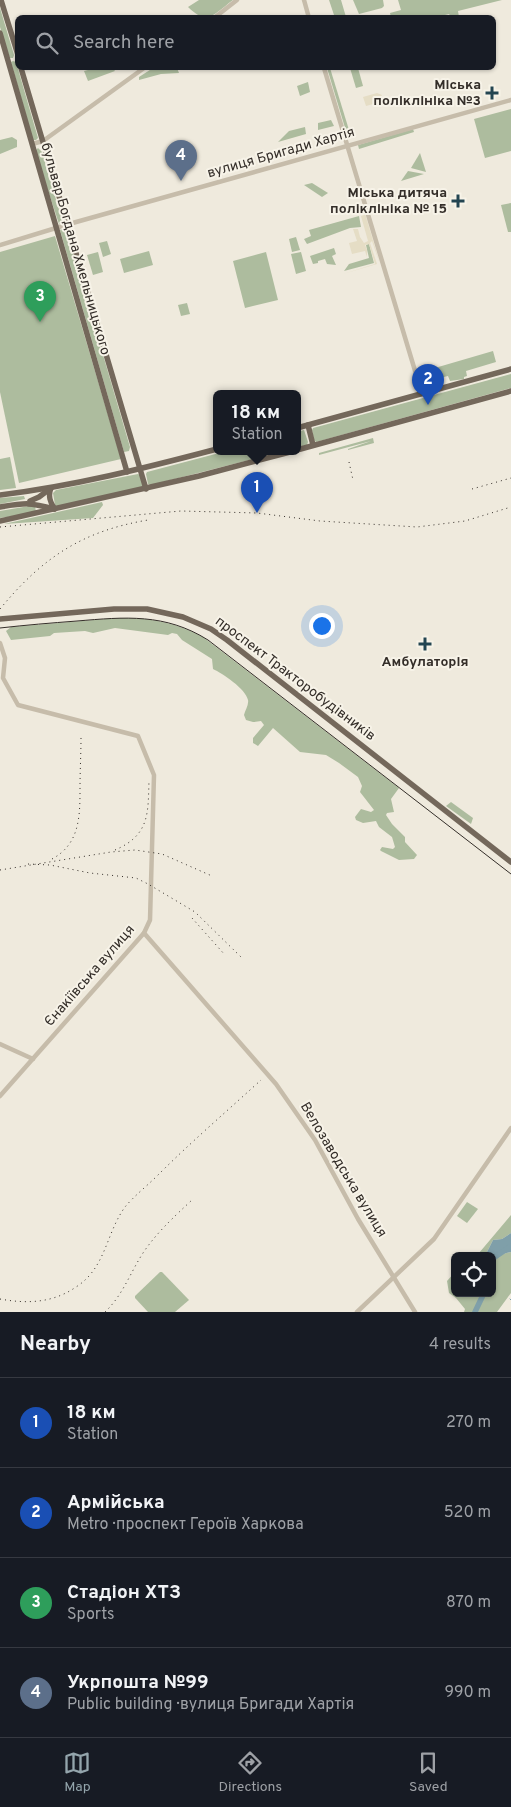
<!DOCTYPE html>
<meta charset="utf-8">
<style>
body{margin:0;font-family:Overpass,sans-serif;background:#20242c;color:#f1f3f6}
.controls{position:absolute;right:15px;bottom:15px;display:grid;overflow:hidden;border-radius:8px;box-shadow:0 1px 4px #0004}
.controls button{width:45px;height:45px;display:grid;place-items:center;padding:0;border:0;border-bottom:1px solid #363941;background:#171b24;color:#f1f3f6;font:25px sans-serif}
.you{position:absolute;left:321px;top:625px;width:18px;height:18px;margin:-12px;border:4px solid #fff;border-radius:50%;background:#1a73e8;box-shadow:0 0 0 8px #1a73e833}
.badge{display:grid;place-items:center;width:32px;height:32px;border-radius:50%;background:#94a5ac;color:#fff;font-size:16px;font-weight:700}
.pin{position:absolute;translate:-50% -41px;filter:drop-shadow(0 1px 2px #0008)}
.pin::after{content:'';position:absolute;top:26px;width:18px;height:15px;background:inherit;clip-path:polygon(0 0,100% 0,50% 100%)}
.popup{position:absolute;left:213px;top:390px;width:88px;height:65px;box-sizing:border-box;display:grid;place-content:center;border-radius:8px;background:#171b24;filter:drop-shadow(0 1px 4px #0005);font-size:16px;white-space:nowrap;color:#9ea1a6}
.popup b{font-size:19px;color:#f1f3f6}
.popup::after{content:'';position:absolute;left:50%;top:100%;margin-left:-10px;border:10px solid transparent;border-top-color:#171b24}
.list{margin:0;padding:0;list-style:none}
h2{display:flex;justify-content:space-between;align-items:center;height:65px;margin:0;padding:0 20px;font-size:21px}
h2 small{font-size:16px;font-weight:400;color:#9ea1a6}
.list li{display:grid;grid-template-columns:32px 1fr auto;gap:15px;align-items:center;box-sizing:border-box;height:90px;padding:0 20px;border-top:1px solid #363941}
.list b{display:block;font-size:19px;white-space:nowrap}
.list p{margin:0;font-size:16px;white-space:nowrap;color:#9ea1a6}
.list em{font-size:16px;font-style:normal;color:#9ea1a6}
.icon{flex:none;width:28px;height:28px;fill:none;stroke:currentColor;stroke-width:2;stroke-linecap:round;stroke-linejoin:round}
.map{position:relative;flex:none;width:511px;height:1312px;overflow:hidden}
.search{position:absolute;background:#171b24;box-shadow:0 1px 4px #0004;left:15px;right:15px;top:15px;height:55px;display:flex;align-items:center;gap:12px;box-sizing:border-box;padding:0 18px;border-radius:8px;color:#9ea1a6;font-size:19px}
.sheet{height:425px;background:#171b24}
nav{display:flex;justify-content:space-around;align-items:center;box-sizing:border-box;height:70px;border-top:1px solid #363941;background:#171b24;font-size:14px;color:#9ea1a6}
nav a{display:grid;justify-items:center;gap:2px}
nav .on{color:#94a5ac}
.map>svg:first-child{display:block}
</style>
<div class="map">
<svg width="511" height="1312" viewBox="0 0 511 1312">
<rect width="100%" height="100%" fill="#efeadd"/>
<g fill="#adbc9e">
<path d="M 199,0 L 233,0 C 215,13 208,27 188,7 Z"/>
<path d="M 329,0 L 341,0 L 346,17 L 339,17 L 338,15 L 334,15 Z"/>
<path d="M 353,0 L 383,0 L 384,6 L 382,8 L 359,14 Z"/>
<path d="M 398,0 L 502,0 L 458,11 L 459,17 L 451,17 L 449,14 L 437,17 L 391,17 L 390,13 L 401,10 Z"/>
<path d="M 0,8 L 14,55 L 13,58 L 10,58 L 9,56 L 0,27 Z"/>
<path d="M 13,61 L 16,62 L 38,138 L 36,140 L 33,140 L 11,62 Z"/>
<path d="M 96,68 L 113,68 L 115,71 L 88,81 L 84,71 Z"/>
<path d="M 153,68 L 177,68 L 179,73 L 161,74 L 139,80 L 139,77 Z"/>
<path d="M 327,68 L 330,68 L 349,130 L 346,131 Z"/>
<path d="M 350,68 L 358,68 L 363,86 L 356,88 Z"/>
<path d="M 308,82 L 310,92 L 300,96 L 297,86 Z"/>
<path d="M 511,109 L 511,151 L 485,158 L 474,119 Z"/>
<path d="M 331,120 L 334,126 L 318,130 L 318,123 Z"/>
<path d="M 305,127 L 306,134 L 278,142 L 289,131 Z"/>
<path d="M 413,129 L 414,132 L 359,149 L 358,145 Z"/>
<path d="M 12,137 L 17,140 L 17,147 L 0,154 L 0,140 Z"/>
<path d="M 38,148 L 42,152 L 62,220 L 62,222 L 59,224 L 35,151 Z"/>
<path d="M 420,153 L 426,172 L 411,168 Z"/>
<path d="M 408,171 L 424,174 L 401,181 Z"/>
<path d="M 312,183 L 328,193 L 322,197 L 304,185 Z"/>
<path d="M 511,203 L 511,232 L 508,232 L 501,205 Z"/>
<path d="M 359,216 L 361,227 L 350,228 L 307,244 L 304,239 L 311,236 L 309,230 Z"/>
<path d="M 63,228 L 67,232 L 130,447 L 129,451 L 124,452 L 60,230 Z"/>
<path d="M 55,236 L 121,459 L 19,483 L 0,392 L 0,252 Z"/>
<path d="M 296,237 L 300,250 L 292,252 L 289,239 Z"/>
<path d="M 107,241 L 111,254 L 103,257 L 99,243 Z"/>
<path d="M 369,244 L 374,263 L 344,271 L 349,264 L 369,258 L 366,245 Z"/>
<path d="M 334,248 L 336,254 L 332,256 L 336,265 L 327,264 L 325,259 L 318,261 L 318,263 L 313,264 L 310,256 Z"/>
<path d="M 149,251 L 153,265 L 124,273 L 120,259 Z"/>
<path d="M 98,252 L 103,272 L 93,275 L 87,255 Z"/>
<path d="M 266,252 L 278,300 L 245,308 L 233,261 Z"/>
<path d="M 301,252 L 306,271 L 296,274 L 291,254 Z"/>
<path d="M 187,303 L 190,314 L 181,316 L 178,305 Z"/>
<path d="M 493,351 L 496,362 L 466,371 L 467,376 L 464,377 L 464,379 L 450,381 L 448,376 L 431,380 L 428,370 Z"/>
<path d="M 511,374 L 511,388 L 316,442 L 314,440 L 312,430 L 313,428 Z"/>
<path d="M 304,430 L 308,442 L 307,445 L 297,447 L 297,432 Z"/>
<path d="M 373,438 L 374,443 L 348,450 L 348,449 L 371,441 L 319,455 L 319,453 Z"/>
<path d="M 223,452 L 280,452 L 151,485 L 148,484 L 146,474 L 147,472 Z"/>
<path d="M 10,457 L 16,488 L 0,490 L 0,459 Z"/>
<path d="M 138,474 L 140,475 L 144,485 L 141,488 L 58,507 L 55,505 L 53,493 L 56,490 Z"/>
<path d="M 24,496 L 25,499 L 0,504 L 0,498 Z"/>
<path d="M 102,502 L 103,505 L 93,518 L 4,524 Z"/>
<path d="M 35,505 L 36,513 L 0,518 L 0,511 Z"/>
<path d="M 117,618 C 148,617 175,622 203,637 L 399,788 L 391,799 L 394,812 L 387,813 L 386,815 L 392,824 L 405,837 L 405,842 L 417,855 L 414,859 L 399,860 L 381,851 L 380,850 L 382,847 L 393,849 L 395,847 L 392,837 L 379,827 L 376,821 L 363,823 L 356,820 L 355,817 L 361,809 L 371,812 L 374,810 L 360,792 L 362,786 L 358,777 L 339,763 L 326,755 L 300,752 L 273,728 L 258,746 L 253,743 L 253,738 L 264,725 L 261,721 L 253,722 L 246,720 L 244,715 C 245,710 249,705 248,700 C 246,689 222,673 213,669 L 212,659 L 182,640 L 177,634 L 172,633 L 168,635 L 115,628 L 93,633 L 85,631 L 54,633 L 50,636 L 11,640 L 6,631 L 11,627 Z"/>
<path d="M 451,802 L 473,818 L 471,824 L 446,806 Z"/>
<path d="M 467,1202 L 478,1209 L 467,1223 L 457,1216 Z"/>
<path d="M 511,1215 L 511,1233 L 502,1239 L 493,1240 L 485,1256 L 475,1256 L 479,1253 Z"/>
<path d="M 511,1252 L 511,1293 L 497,1312 L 464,1312 L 465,1309 L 456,1298 L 449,1293 L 447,1281 L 455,1272 L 455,1293 L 492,1293 L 492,1256 Z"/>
<path d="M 160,1272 L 162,1272 L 189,1300 L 175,1312 L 148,1312 L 135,1298 L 135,1296 Z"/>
</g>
<g fill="#e5ddc5">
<path d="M 377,93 L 382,95 L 377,103 L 366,106 L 363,97 Z"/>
<path d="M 364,210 L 380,264 L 372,241 L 370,243 L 377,264 L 343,274 L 375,264 L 369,244 L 365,245 L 367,250 L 367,257 L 365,251 L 352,254 L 349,243 L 357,241 L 353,229 L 358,229 L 360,237 L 364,243 L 368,241 L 361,216 L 364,215 L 363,213 L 361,215 Z"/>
</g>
<path fill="#7f9fa9" d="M 511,1233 L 511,1252 L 492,1256 L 485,1256 L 493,1240 L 502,1239 Z"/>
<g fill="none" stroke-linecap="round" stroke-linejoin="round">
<path stroke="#7f9fa9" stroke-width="1" d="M 510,1299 L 511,1300"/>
<g stroke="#7f9fa9" stroke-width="5.5">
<path d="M 492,1259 L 511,1246"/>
<path d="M 475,1312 L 484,1293"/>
</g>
<g stroke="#c6bcaa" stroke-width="4.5">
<path d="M 304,0 L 309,18"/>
<path d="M 214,18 L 237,0"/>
<path d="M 324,68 L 422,394"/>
<path d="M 32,144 L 43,141 L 144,68"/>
<path d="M 0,245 L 69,224 L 511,100"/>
<path d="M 0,643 L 5,658 L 3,678 L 18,705 L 138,736 L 154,775 L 150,920 L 144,933 L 0,1096"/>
<path d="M 144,933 L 276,1084 L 315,1140 L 358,1219 L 415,1312"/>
<path d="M 0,1044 L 33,1059"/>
<path d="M 357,1312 L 434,1239 L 511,1128"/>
</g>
<g stroke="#74685b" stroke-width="5.5">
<path d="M 1,0 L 18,55"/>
<path d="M 0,33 L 127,472"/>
<path d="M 21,68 L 146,489"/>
<path d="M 308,425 L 313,445"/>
<path d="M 297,428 L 511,369"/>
<path d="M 297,450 L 511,391"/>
<path d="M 51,488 C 48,495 50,503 55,509"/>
<path d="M 0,495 C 74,486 145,468 217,449"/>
<path d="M 30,501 L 39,497 L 51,488"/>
<path d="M 0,507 C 25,503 30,502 54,509"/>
<path d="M 0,521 L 199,476 L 290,452"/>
<path d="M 0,619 L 114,609 L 147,609 L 183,617 L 211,629 L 227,640 L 511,862"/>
</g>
<path stroke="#342e29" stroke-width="1" d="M 0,628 C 26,625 51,623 77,621 C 125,617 165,613 208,640 L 511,874"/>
<g stroke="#342e29" stroke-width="1" stroke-dasharray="1 4" stroke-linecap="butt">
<path d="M 349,462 L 353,480"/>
<path d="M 472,489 L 511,478"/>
<path d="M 0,527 L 181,511 L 257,513 L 320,521 L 417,527 L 465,521 L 511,507"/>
<path d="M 0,609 C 42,558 82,531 148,520"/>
<path d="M 115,850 C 150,835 148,813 149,780"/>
<path d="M 52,859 C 80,844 80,816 80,788 C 80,771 81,754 81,737"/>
<path d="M 28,864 L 50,865 L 90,873 L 136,878 L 148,884 L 195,912 L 241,957"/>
<path d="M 0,870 L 111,852 L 135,850 L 162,854 L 212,876"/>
<path d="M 192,918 L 225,955"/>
<path d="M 0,1299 C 27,1304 53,1303 76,1287 C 106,1268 106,1233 125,1207 C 134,1196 147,1186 158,1175 C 191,1142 226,1112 261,1080"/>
<path d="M 105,1312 C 123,1295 130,1273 143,1253 C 157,1232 175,1216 193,1199"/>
</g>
</g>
<g fill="#234551" stroke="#f7f3e8" stroke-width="2">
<path d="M489.5 85.5h5v5h5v5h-5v5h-5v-5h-5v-5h5z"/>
<path d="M455.5 193.5h5v5h5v5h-5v5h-5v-5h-5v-5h5z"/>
<path d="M422.5 636.5h5v5h5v5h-5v5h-5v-5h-5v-5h5z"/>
</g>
<g text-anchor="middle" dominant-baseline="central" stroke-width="4" stroke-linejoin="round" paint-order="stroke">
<g font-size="14" font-weight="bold" fill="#342e29" stroke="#f7f3e8" text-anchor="end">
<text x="481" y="85">Міська<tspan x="481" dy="16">поліклініка №3</tspan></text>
<text x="447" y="193">Міська дитяча<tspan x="447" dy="16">поліклініка № 15</tspan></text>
<text x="425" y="662" text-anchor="middle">Амбулаторія</text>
</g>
<g font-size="14" fill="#342e29" stroke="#f7f3e8">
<text transform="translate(281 153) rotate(-16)">вулиця Бригади Хартія</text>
<text transform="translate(75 249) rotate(74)">бульвар Богдана Хмельницького</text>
<text transform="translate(295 679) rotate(37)">проспект Тракторобудівників</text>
<text transform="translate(90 976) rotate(-49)">Єнакіївська вулиця</text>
<text transform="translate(343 1170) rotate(59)">Велозаводська вулиця</text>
</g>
</g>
</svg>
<div class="controls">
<button><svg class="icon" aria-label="locate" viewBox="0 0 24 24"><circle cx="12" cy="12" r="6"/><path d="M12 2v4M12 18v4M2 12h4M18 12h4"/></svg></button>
</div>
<div class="you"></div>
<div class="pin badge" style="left:257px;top:513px;background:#1a4fb4">1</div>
<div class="popup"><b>18 км</b>Station</div>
<div class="pin badge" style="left:428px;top:405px;background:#1a4fb4">2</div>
<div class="pin badge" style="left:40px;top:322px;background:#2e9e5b">3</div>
<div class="pin badge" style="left:181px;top:181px;background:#5c6f8a">4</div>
<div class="search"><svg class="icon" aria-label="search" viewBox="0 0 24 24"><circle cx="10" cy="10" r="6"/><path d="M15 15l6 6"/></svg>Search here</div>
</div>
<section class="sheet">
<h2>Nearby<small>4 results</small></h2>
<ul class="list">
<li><span class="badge" style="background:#1a4fb4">1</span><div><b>18 км</b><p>Station</p></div><em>270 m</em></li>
<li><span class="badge" style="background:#1a4fb4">2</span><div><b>Армійська</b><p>Metro · проспект Героїв Харкова</p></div><em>520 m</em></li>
<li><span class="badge" style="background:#2e9e5b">3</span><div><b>Стадіон ХТЗ</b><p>Sports</p></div><em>870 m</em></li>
<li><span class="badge" style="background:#5c6f8a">4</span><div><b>Укрпошта №99</b><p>Public building · вулиця Бригади Хартія</p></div><em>990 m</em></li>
</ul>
</section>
<nav>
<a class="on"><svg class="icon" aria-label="map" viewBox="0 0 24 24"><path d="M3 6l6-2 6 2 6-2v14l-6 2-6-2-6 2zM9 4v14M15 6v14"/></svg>Map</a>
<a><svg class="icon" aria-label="directions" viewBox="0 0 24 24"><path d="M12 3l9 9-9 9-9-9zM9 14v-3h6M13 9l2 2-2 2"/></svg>Directions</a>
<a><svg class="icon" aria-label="saved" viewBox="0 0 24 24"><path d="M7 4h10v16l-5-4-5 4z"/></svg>Saved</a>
</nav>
